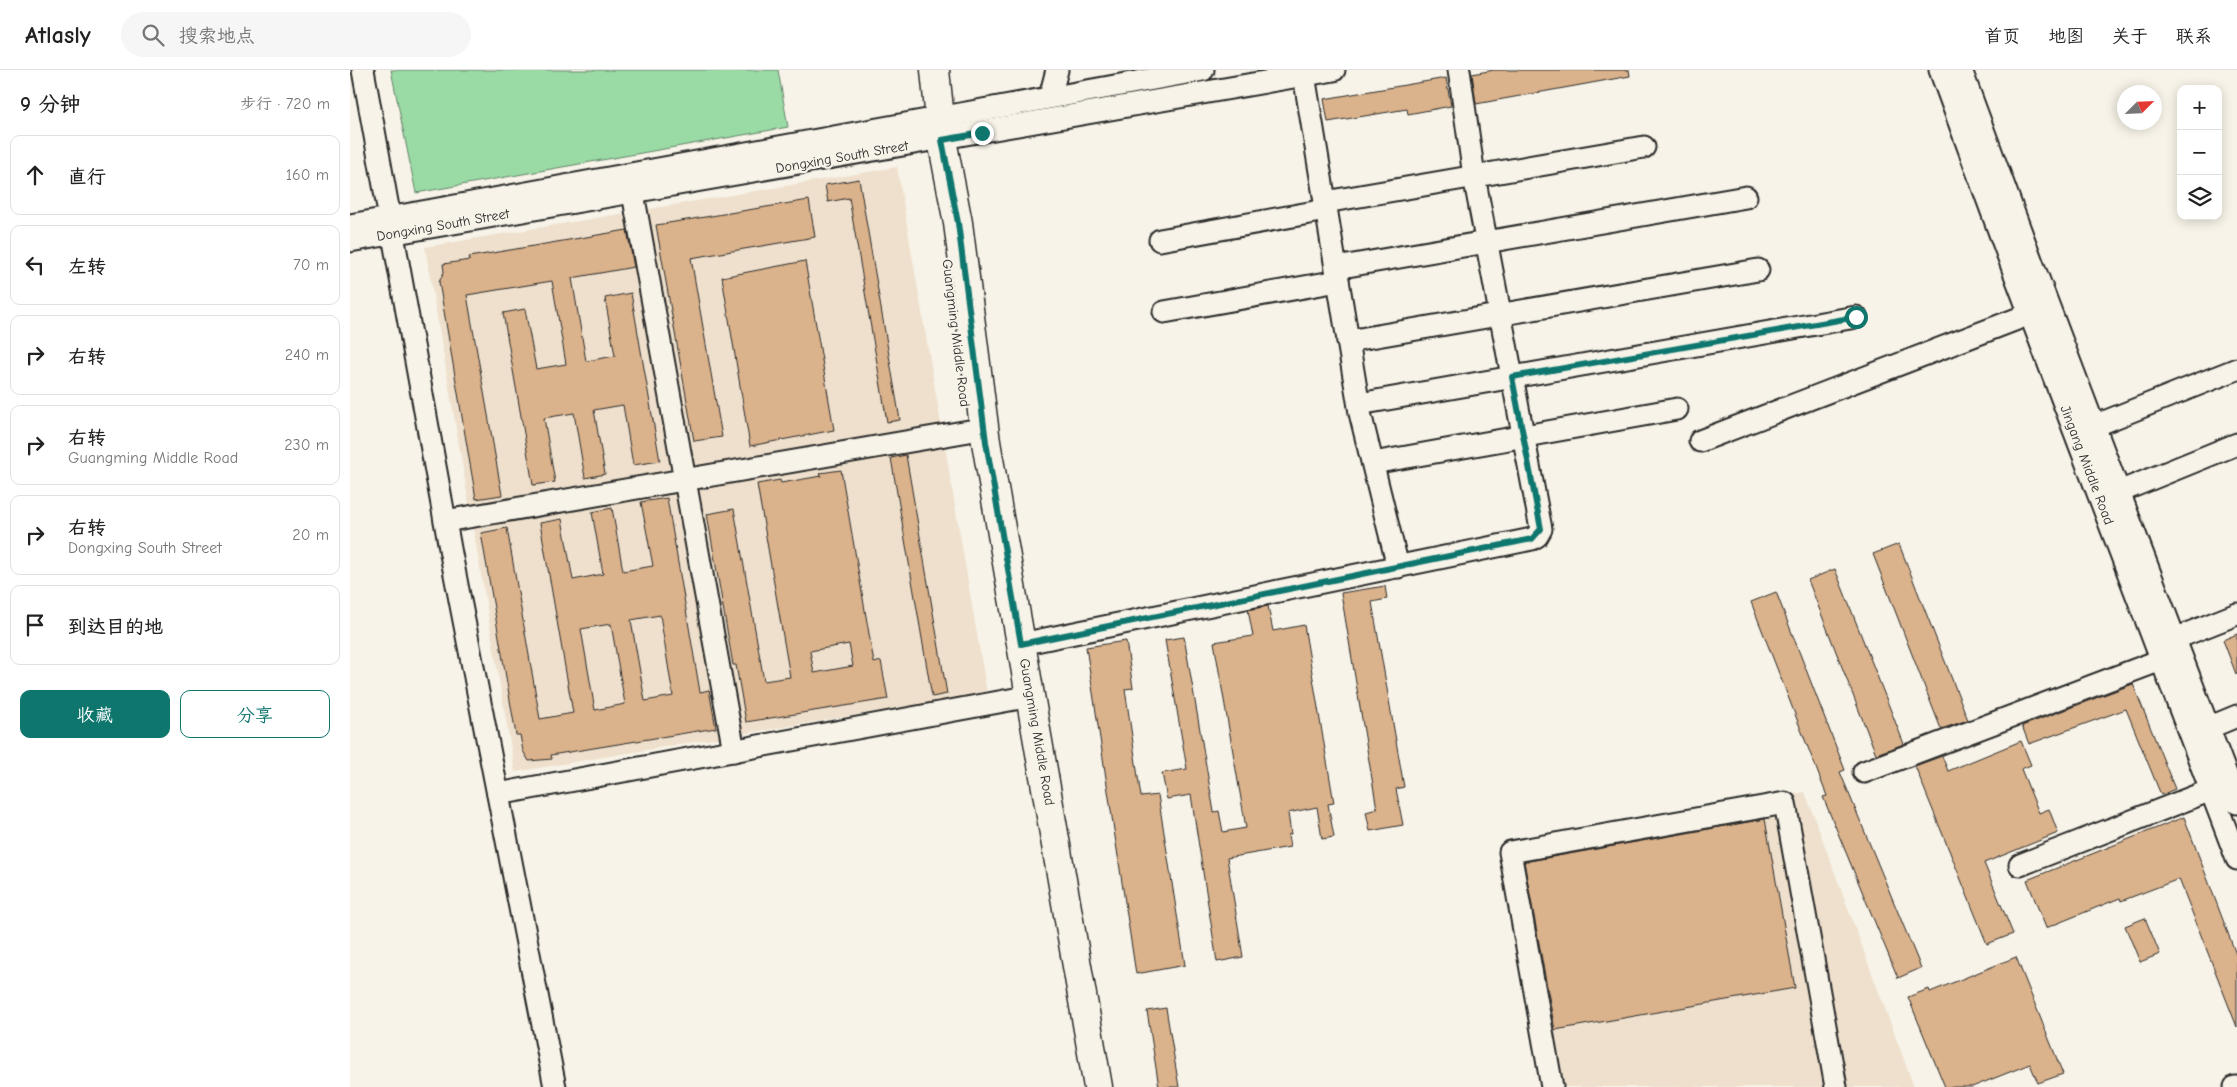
<!DOCTYPE html>
<html lang="zh">
<meta charset="utf-8">
<style>
body{margin:0;font-family:"Comic Neue","LXGW WenKai TC",sans-serif;background:#f6f6f6;color:#222}
.controls{position:absolute;right:15px;top:15px;display:grid;overflow:hidden;border-radius:10px;box-shadow:0 2px 12px #0003}
.controls button{width:45px;height:45px;display:grid;place-items:center;padding:0;border:0;border-bottom:1px solid #e0e0e0;background:#fff;color:#222;font:25px sans-serif}
.compass{position:absolute;left:1767px;top:15px;width:45px;height:45px;border-radius:50%;background:#fff;box-shadow:0 2px 12px #0003;rotate:66deg}
.stop{position:absolute;width:15px;height:15px;margin:-11px;border:4px solid #0f766e;border-radius:50%;background:#fff}
.stop.end{background:#0f766e;border-color:#fff;box-shadow:0 1px 5px #0008}
.list{margin:0;padding:0;list-style:none}
h2{display:flex;justify-content:space-between;align-items:center;height:65px;margin:0;padding:0 20px;font-size:21px}
h2 small{font-size:16px;font-weight:400;color:#767676}
.list li{display:grid;grid-template-columns:32px 1fr auto;gap:15px;align-items:center;box-sizing:border-box;height:80px;margin:0 10px 10px;padding:0 10px;border:1px solid #e0e0e0;border-radius:10px}
.list b{display:block;font-size:19px;white-space:nowrap}
.list p{margin:0;font-size:16px;white-space:nowrap;color:#767676}
.list em{font-size:16px;font-style:normal;color:#767676}
.actions{display:flex;gap:10px;padding:15px 20px}
.actions a{flex:1;padding:11px 0;border:1px solid #0f766e;border-radius:10px;text-align:center;font-size:18px;color:#0f766e}
.actions .main{background:#0f766e;color:#fff}
.icon{flex:none;width:28px;height:28px;fill:none;stroke:currentColor;stroke-width:2;stroke-linecap:round;stroke-linejoin:round}
.map{position:relative;flex:none;width:1887px;height:1017px;overflow:hidden}
header{display:flex;align-items:center;gap:30px;box-sizing:border-box;height:70px;padding:0 25px;background:#fff;border-bottom:1px solid #e0e0e0}
header strong{font-size:24px}
nav{display:flex;gap:28px;margin-inline-start:auto;font-size:18px}
.search{width:350px;height:45px;background:#f6f6f6;display:flex;align-items:center;gap:12px;box-sizing:border-box;padding:0 18px;border-radius:28px;color:#767676;font-size:19px}
main{display:flex}
aside{flex:1;background:#fff}
.map>svg:first-child{display:block}
</style>
<header>
<strong>Atlasly</strong>
<div class="search"><svg class="icon" aria-label="search" viewBox="0 0 24 24"><circle cx="10" cy="10" r="6"/><path d="M15 15l6 6"/></svg>搜索地点</div>
<nav><a>首页</a><a>地图</a><a>关于</a><a>联系</a></nav>
</header>
<main>
<aside>
<h2>9 分钟<small>步行 · 720 m</small></h2>
<ul class="list">
<li><svg class="icon" aria-label="ahead" viewBox="0 0 24 24"><path d="M12 20V5M6 11l6-6 6 6"/></svg><div><b>直行</b></div><em>160 m</em></li>
<li><svg class="icon" aria-label="left" viewBox="0 0 24 24"><path d="M17 20v-9H6M10 6l-5 5 5 5"/></svg><div><b>左转</b></div><em>70 m</em></li>
<li><svg class="icon" aria-label="right" viewBox="0 0 24 24"><path d="M7 20v-9h11M14 6l5 5-5 5"/></svg><div><b>右转</b></div><em>240 m</em></li>
<li><svg class="icon" aria-label="right" viewBox="0 0 24 24"><path d="M7 20v-9h11M14 6l5 5-5 5"/></svg><div><b>右转</b><p>Guangming Middle Road</p></div><em>230 m</em></li>
<li><svg class="icon" aria-label="right" viewBox="0 0 24 24"><path d="M7 20v-9h11M14 6l5 5-5 5"/></svg><div><b>右转</b><p>Dongxing South Street</p></div><em>20 m</em></li>
<li><svg class="icon" aria-label="arrive" viewBox="0 0 24 24"><path d="M6 21V4h12l-3 4 3 4H6"/></svg><div><b>到达目的地</b></div></li>
</ul>
<div class="actions"><a class="main">收藏</a><a>分享</a></div>
</aside>
<div class="map">
<svg width="1887" height="1017" viewBox="0 0 1887 1017">
<rect width="100%" height="100%" fill="#f7f3e8"/>
<filter id="ink" filterUnits="userSpaceOnUse"><feTurbulence type="fractalNoise" baseFrequency=".02" numOctaves="2"/><feDisplacementMap in="SourceGraphic" scale="10" xChannelSelector="R" yChannelSelector="G"/><feConvolveMatrix kernelMatrix="1 2 1 2 8 2 1 2 1" color-interpolation-filters="sRGB"/></filter>
<g filter="url(#ink)">
<g fill="#eee0cc">
<path d="M 547,97 L 637,623 L 165,702 L 75,177 Z"/>
<path d="M 1455,722 L 1564,1017 L 1196,1017 L 1153,775 Z"/>
</g>
<path fill="#9adba5" stroke="#628368" d="M 41,0 L 428,0 L 438,57 L 66,123 Z"/>
<g fill="#dab28b" stroke="#2b2b2b" fill-rule="evenodd">
<path d="M 1144,0 L 1279,0 L 1280,6 L 1126,34 L 1122,4 Z"/>
<path d="M 1096,8 L 1101,36 L 1058,44 L 1057,39 L 978,52 L 974,29 Z"/>
<path d="M 509,109 L 550,350 L 537,352 L 499,128 L 478,132 L 475,115 Z"/>
<path d="M 459,130 L 465,167 L 341,188 L 372,367 L 344,371 L 306,155 Z"/>
<path d="M 277,160 L 284,197 L 222,208 L 236,291 L 265,286 L 255,228 L 281,223 L 310,391 L 283,395 L 273,335 L 244,340 L 255,404 L 235,408 L 224,343 L 194,348 L 205,412 L 183,415 L 153,243 L 175,239 L 186,299 L 216,294 L 202,211 L 117,225 L 152,425 L 126,429 L 89,212 L 94,202 L 93,194 L 120,190 L 119,187 Z"/>
<path d="M 455,191 L 484,360 L 400,376 L 372,207 Z"/>
<path d="M 556,385 L 597,624 L 582,627 L 541,388 Z"/>
<path d="M 491,400 L 524,593 L 531,591 L 538,629 L 396,652 L 386,595 L 383,595 L 357,444 L 384,439 L 414,611 L 440,607 L 407,414 L 430,410 L 431,413 L 471,406 L 470,403 ZM 499,574 L 503,596 L 464,603 L 460,581 Z"/>
<path d="M 317,428 L 350,622 L 359,620 L 366,658 L 201,685 L 202,689 L 179,691 L 173,681 L 170,665 L 166,665 L 131,463 L 157,458 L 190,649 L 223,643 L 190,453 L 212,449 L 223,510 L 253,504 L 242,442 L 262,438 L 273,501 L 303,496 L 291,432 ZM 310,545 L 323,626 L 295,631 L 281,550 ZM 261,554 L 275,634 L 245,640 L 231,559 Z"/>
<path d="M 1549,474 L 1618,650 L 1591,659 L 1523,484 Z"/>
<path d="M 1485,499 L 1554,674 L 1526,684 L 1458,510 Z"/>
<path d="M 1035,516 L 1037,529 L 1022,532 L 1054,717 L 1046,719 L 1053,755 L 1020,761 L 1016,742 L 1027,739 L 991,523 Z"/>
<path d="M 1426,522 L 1495,700 L 1490,702 L 1571,898 L 1548,908 L 1473,727 L 1477,726 L 1401,532 Z"/>
<path d="M 918,536 L 923,561 L 954,555 L 984,733 L 978,734 L 984,767 L 972,769 L 967,737 L 938,743 L 941,764 L 938,765 L 940,777 L 877,788 L 893,887 L 867,892 L 841,725 L 817,729 L 812,703 L 837,699 L 815,570 L 834,567 L 864,742 L 869,741 L 873,762 L 896,758 L 864,572 L 903,566 L 898,540 Z"/>
<path d="M 1887,564 L 1887,604 L 1886,604 L 1873,570 Z"/>
<path d="M 776,571 L 783,618 L 775,619 L 791,727 L 808,725 L 835,895 L 786,904 L 736,577 Z"/>
<path d="M 1783,614 L 1825,719 L 1811,725 L 1776,639 L 1679,674 L 1672,656 Z"/>
<path d="M 1671,671 L 1681,695 L 1671,699 L 1689,743 L 1699,739 L 1708,763 L 1634,793 L 1663,864 L 1637,874 L 1565,696 L 1592,686 L 1598,701 Z"/>
<path d="M 1834,747 L 1887,887 L 1887,957 L 1829,809 L 1771,831 L 1770,828 L 1696,858 L 1677,810 Z"/>
<path d="M 1415,749 L 1445,918 L 1205,960 L 1174,792 Z"/>
<path d="M 1795,848 L 1810,884 L 1790,892 L 1775,856 Z"/>
<path d="M 1666,887 L 1713,1004 L 1688,1013 L 1680,994 L 1622,1017 L 1595,1017 L 1558,927 L 1579,919 L 1580,922 Z"/>
<path d="M 816,938 L 829,1017 L 809,1017 L 797,941 Z"/>
</g>
<g fill="none" stroke-linecap="round" stroke-linejoin="round">
<g stroke="#2b2b2b" stroke-width="25">
<g id="minor">
<path d="M 13,0 L 101,484 L 205,1017"/>
<path d="M 1590,0 L 1667,210 L 1887,789"/>
<path d="M 1611,0 L 1686,203 L 1887,733"/>
<path d="M 954,5 L 1010,343 L 1048,497"/>
<path d="M 700,27 L 707,0"/>
<path d="M 283,123 L 384,681"/>
<path d="M 975,132 L 1294,77"/>
<path d="M 0,155 L 853,0"/>
<path d="M 810,170 L 976,140"/>
<path d="M 0,171 L 984,0"/>
<path d="M 986,198 L 1396,127"/>
<path d="M 814,242 L 988,211"/>
<path d="M 998,271 L 1408,200"/>
<path d="M 1009,334 L 1506,247"/>
<path d="M 1744,356 L 1887,299"/>
<path d="M 1350,371 L 1680,244"/>
<path d="M 1023,393 L 1327,339"/>
<path d="M 1769,422 L 1887,374"/>
<path d="M 95,451 L 619,361"/>
<path d="M 1824,569 L 1887,544"/>
<path d="M 671,574 L 1182,469 L 1187,466 L 1191,459 L 1124,106 L 1109,0"/>
<path d="M 1858,658 L 1887,646"/>
<path d="M 1514,702 L 1811,590"/>
<path d="M 148,724 L 665,629"/>
<path d="M 1670,795 L 1861,720"/>
<path d="M 1202,1017 L 1160,782 L 1435,733 L 1486,1017"/>
<path d="M 1885,1017 L 1887,1017"/>
</g>
</g>
<g stroke="#2b2b2b" stroke-width="31">
<path id="major" d="M 585,0 L 592,70 L 608,153 L 636,372 L 748,1017"/>
</g>
<use href="#minor" stroke="#f7f3e8" stroke-width="21"/>
<use href="#major" stroke="#f7f3e8" stroke-width="28"/>
</g>
</g>
<g fill="none" stroke-linecap="round" stroke-linejoin="round" filter="url(#ink)">
<path stroke="#0f766e" stroke-width="6" d="M 632,63 L 592,70 L 608,153 L 636,372 L 671,574 L 1182,469 L 1191,459 L 1162,307 L 1506,247"/>
</g>
<g text-anchor="middle" dominant-baseline="central" stroke-width="4.5" stroke-linejoin="round" paint-order="stroke">
<g font-size="14" fill="#2b2b2b" stroke="#f7f3e8">
<text transform="translate(492 87) rotate(-10)">Dongxing South Street</text>
<text transform="translate(93 155) rotate(-10)">Dongxing South Street</text>
<text transform="translate(606 263) rotate(83)">Guangming Middle Road</text>
<text transform="translate(1737 395) rotate(69)">Jingang Middle Road</text>
<text transform="translate(687 662) rotate(80)">Guangming Middle Road</text>
</g>
</g>
</svg>
<div class="controls">
<button>+</button>
<button>−</button>
<button><svg class="icon" aria-label="layers" viewBox="0 0 24 24"><path d="M12 4l9 5-9 5-9-5zM3 14l9 5 9-5"/></svg></button>
</div>
<svg class="compass" viewBox="-18 -18 36 36"><path d="M0-13l5 13h-10z" fill="#e53935"/><path d="M0 13l5-13h-10z" fill="#767676"/></svg>
<div class="stop" style="left:1506px;top:247px"></div>
<div class="stop end" style="left:632px;top:63px"></div>
</div>
</main>
